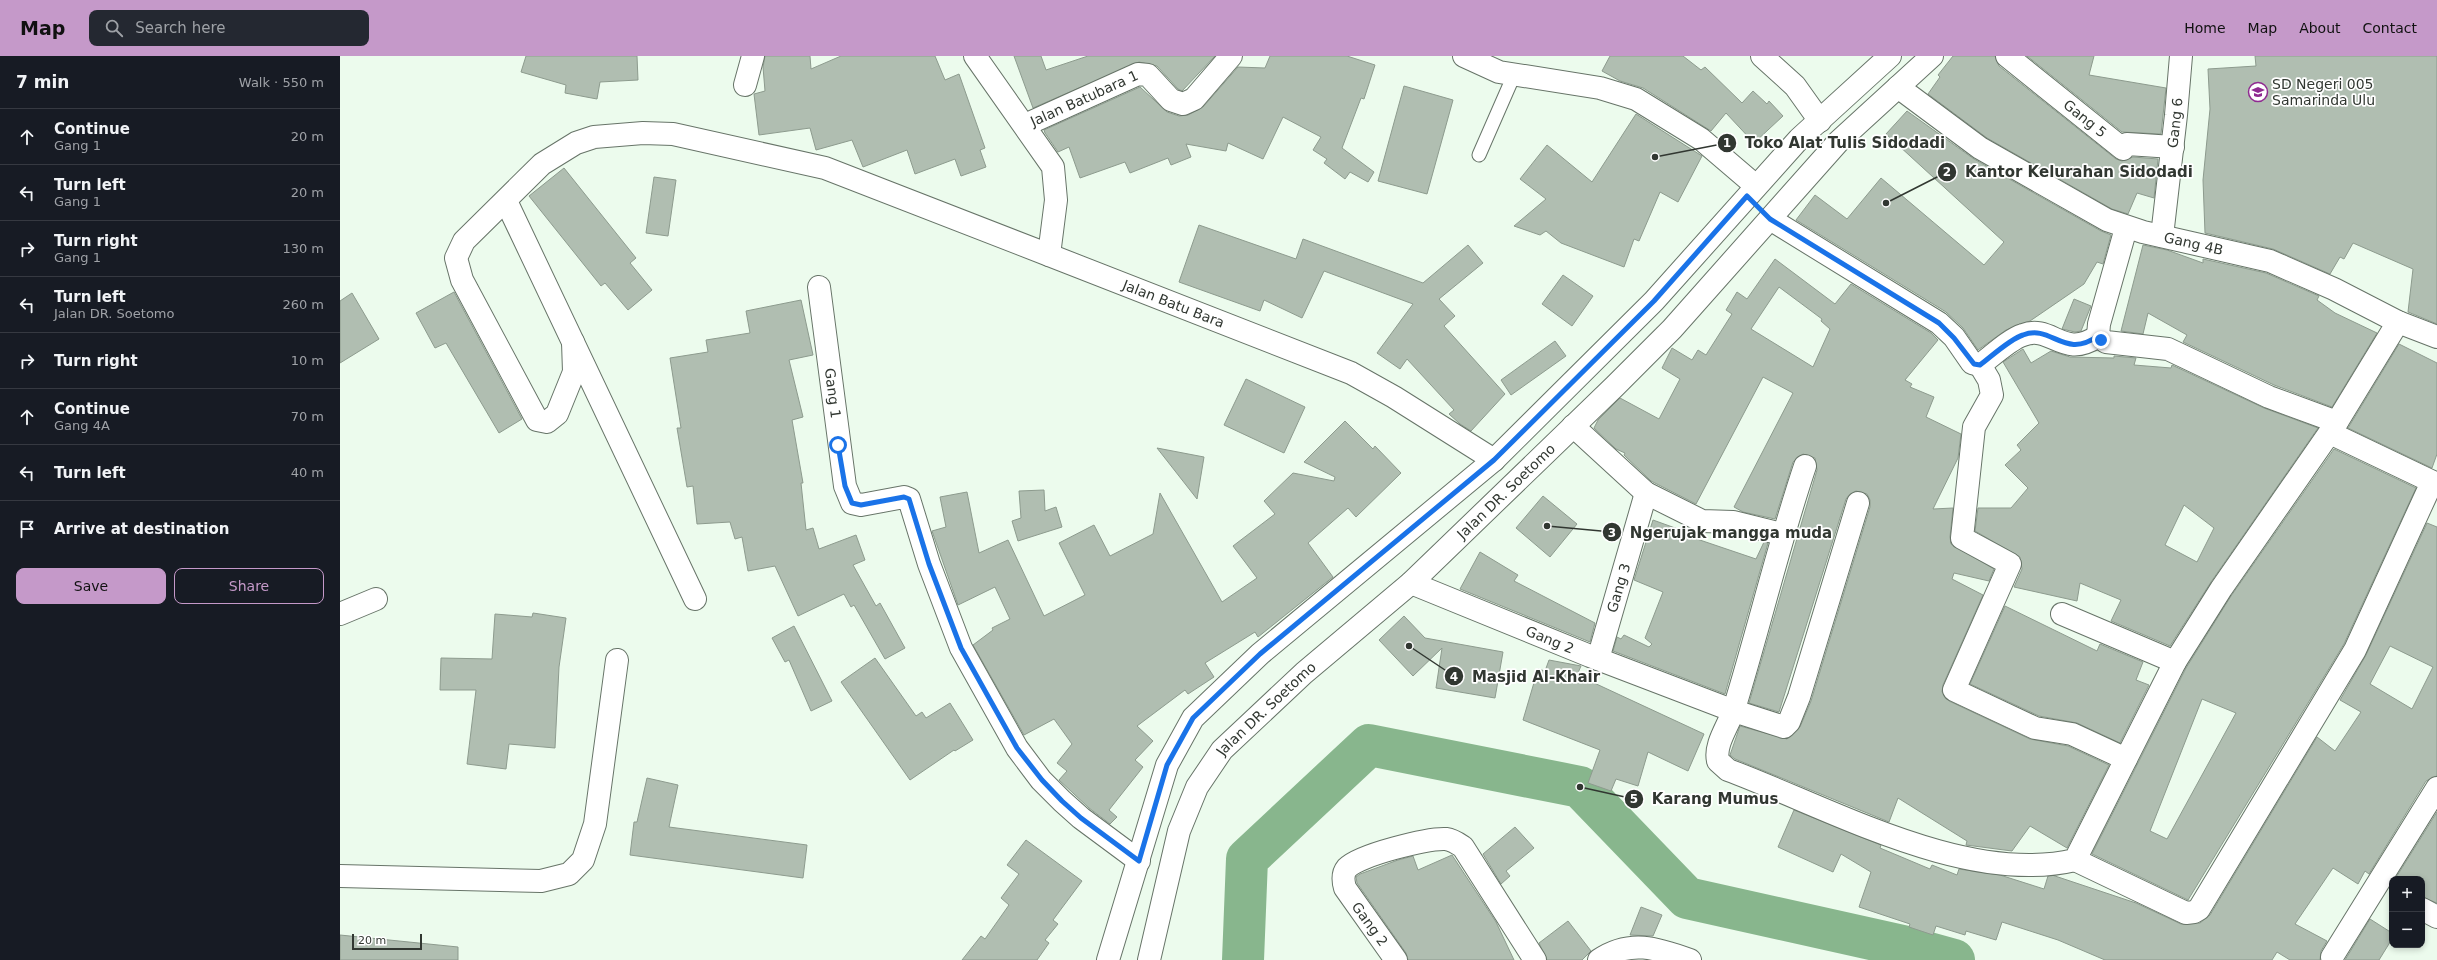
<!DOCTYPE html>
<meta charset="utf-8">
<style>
body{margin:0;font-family:"DejaVu Sans",sans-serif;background:#242831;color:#f1f3f6}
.controls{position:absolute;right:12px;bottom:12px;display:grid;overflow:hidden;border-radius:8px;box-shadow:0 2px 6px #0003}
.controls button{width:36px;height:36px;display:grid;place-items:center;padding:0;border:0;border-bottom:1px solid #363941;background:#171b24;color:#f1f3f6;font:20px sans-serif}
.scale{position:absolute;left:12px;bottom:10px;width:70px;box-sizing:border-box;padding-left:4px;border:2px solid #313731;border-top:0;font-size:11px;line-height:14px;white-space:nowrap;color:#313731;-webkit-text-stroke:3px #fff;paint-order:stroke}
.stop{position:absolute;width:12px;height:12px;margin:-9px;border:3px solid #1a73e8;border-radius:50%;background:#fff}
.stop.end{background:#1a73e8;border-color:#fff;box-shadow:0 1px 4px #0008}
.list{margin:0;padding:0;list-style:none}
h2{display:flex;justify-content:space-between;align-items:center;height:52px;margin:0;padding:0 16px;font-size:17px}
h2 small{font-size:13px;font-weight:400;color:#9ea1a6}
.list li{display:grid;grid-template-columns:26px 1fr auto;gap:12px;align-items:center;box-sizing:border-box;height:56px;padding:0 16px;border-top:1px solid #363941}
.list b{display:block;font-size:15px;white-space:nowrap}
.list p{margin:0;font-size:13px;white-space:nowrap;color:#9ea1a6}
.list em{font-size:13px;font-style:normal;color:#9ea1a6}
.actions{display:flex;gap:8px;padding:12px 16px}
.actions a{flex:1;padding:9px 0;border:1px solid #c599c9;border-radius:8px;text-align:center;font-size:14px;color:#c599c9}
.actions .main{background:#c599c9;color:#111}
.icon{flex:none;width:22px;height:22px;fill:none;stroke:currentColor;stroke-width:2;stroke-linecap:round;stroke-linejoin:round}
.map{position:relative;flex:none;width:2097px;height:904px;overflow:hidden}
header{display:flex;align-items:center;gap:24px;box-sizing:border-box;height:56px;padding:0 20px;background:#c599c9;color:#111}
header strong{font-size:19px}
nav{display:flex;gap:22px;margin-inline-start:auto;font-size:14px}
.search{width:280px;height:36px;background:#242831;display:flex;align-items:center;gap:10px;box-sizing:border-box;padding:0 14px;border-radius:8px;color:#9ea1a6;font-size:15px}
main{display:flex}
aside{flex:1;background:#171b24}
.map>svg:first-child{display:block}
</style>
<header>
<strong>Map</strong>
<div class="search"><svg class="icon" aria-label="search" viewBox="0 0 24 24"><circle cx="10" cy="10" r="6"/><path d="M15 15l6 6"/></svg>Search here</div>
<nav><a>Home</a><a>Map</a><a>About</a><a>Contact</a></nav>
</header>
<main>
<aside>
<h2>7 min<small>Walk · 550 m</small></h2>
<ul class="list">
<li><svg class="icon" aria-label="ahead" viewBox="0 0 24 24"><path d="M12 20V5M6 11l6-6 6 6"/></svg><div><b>Continue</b><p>Gang 1</p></div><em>20 m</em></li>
<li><svg class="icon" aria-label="left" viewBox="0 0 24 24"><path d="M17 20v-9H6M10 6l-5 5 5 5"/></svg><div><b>Turn left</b><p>Gang 1</p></div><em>20 m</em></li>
<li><svg class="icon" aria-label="right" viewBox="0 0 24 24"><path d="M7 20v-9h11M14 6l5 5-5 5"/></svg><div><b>Turn right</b><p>Gang 1</p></div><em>130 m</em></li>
<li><svg class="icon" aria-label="left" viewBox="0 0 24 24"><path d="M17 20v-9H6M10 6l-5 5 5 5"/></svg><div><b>Turn left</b><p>Jalan DR. Soetomo</p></div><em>260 m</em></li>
<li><svg class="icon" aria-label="right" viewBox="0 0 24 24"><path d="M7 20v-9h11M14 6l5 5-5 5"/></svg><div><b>Turn right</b></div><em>10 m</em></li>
<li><svg class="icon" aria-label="ahead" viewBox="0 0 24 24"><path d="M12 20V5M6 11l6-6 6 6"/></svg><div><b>Continue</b><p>Gang 4A</p></div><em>70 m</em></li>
<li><svg class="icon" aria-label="left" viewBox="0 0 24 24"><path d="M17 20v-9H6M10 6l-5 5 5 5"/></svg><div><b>Turn left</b></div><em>40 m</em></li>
<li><svg class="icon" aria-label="arrive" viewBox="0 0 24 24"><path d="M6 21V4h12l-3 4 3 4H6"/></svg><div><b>Arrive at destination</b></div></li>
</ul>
<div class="actions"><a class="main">Save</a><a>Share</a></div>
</aside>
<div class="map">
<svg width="2097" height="904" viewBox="0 0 2097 904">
<rect width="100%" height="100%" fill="#ecfbed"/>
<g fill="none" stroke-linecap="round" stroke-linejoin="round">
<path stroke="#88b68d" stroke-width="42" d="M 903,904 L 907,803 L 1029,689 L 1240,731 L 1347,842 L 1567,891 L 1614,904"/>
</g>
<g fill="#b0beb1" stroke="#8d9b8e" fill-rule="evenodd">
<path d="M 186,0 L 297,0 L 298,24 L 260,26 L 257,43 L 225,37 L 226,29 L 181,16 Z"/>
<path d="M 425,0 L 470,0 L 471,13 L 501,0 L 595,0 L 605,24 L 619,18 L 645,92 L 640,94 L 646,111 L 621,120 L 615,103 L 575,118 L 567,94 L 523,111 L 512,84 L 476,94 L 470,72 L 419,79 L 414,38 L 425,35 L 423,11 Z"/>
<path d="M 674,0 L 701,0 L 706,14 L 748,0 L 875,0 L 842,35 L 838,33 L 817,10 L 799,6 L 693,52 Z"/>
<path d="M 930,0 L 1007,0 L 1035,9 L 1024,43 L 1021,42 L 1002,92 L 1034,116 L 1028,126 L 1010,116 L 1005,123 L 984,107 L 987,103 L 973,94 L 981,81 L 943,61 L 923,103 L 888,87 L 886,95 L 846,88 L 851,101 L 831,109 L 828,102 L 790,117 L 785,106 L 740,122 L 729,91 L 718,96 L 705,77 L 704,74 L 800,31 L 827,56 L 839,60 L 848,59 L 863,51 L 898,11 L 925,12 Z"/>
<path d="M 1270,0 L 1343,0 L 1361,14 L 1365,11 L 1402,47 L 1413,35 L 1427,48 L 1429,45 L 1443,60 L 1414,87 L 1386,57 L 1371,75 L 1303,32 L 1280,25 L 1262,15 Z"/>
<path d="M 1613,0 L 1655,0 L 1659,10 L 1776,103 L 1782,105 L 1793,101 L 1818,103 L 1814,142 L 1797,137 L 1788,158 L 1772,153 L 1647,82 L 1588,38 L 1600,21 L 1598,19 Z"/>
<path d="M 1687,0 L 1754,0 L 1749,19 L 1826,32 L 1821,78 L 1782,76 Z"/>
<path d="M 1915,0 L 2097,0 L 2097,268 L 2068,256 L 2073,213 L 2013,187 L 2004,203 L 2000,201 L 1990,218 L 1933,193 L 1865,177 L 1863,124 L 1870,53 L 1868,13 L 1916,10 Z"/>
<path d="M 1064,30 L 1113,44 L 1087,138 L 1038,125 Z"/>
<path d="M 1567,55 L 1634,103 L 1761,175 L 1771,179 L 1763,208 L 1757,206 L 1744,228 L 1690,265 L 1666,274 L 1638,294 L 1623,272 L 1606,256 L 1456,164 L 1475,139 L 1507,163 L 1541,122 L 1644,209 L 1664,186 L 1546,78 Z"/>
<path d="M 1296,58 L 1362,100 L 1338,146 L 1320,136 L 1299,185 L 1294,183 L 1284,211 L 1221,187 L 1206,175 L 1200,179 L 1174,170 L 1206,143 L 1180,123 L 1207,89 L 1252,126 Z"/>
<path d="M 224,112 L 296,202 L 290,207 L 312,234 L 288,254 L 265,227 L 261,230 L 189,140 Z"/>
<path d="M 314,121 L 336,124 L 328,180 L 306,177 Z"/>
<path d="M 859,169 L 956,203 L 963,183 L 1083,227 L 1128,189 L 1143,207 L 1099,243 L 1115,260 L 1104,270 L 1165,338 L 1131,375 L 1120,368 L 1109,358 L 1114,354 L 1067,303 L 1060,313 L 1037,297 L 1073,248 L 984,215 L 962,262 L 924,244 L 920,255 L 839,226 Z"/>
<path d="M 1803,189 L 1827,194 L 1863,207 L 1863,203 L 1926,217 L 1979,240 L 1977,244 L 1995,257 L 2037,277 L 1992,351 L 1934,329 L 1843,286 L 1847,279 L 1808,257 L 1803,278 L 1781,275 Z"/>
<path d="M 1435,203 L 1495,248 L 1511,228 L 1591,277 L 1598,284 L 1565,324 L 1572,328 L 1570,331 L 1594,341 L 1586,361 L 1621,378 L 1618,402 L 1593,453 L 1613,452 L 1610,481 L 1611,488 L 1654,513 L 1649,525 L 1614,517 L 1612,523 L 1643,539 L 1603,629 L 1602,636 L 1609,645 L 1690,683 L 1728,690 L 1769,709 L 1727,792 L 1690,770 L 1672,795 L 1626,789 L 1627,785 L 1558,742 L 1549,766 L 1395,703 L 1390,699 L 1400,670 L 1447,683 L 1460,671 L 1471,645 L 1530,451 L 1530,444 L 1527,438 L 1516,435 L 1510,438 L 1506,443 L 1439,656 L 1409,647 L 1477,414 L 1475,402 L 1463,398 L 1453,406 L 1435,463 L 1403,456 L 1394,451 L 1453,337 L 1423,321 L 1356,448 L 1311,425 L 1284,399 L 1285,397 L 1276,393 L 1254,372 L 1258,364 L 1280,342 L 1319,363 L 1340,323 L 1322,312 L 1332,292 L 1352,304 L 1358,294 L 1366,299 L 1392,258 L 1386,254 L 1397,236 L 1407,243 ZM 1439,231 L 1482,263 L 1481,265 L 1490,273 L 1473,311 L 1411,273 Z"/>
<path d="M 1223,219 L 1253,240 L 1232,270 L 1202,248 Z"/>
<path d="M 114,236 L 182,363 L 159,377 L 106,287 L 95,292 L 76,257 Z"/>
<path d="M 12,237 L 39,283 L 0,307 L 0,245 Z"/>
<path d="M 1734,243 L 1751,250 L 1741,275 L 1735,276 L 1722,273 Z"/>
<path d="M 461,244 L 473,299 L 449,304 L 463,361 L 452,364 L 463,427 L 461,427 L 466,474 L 473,472 L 479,493 L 516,479 L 525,504 L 513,509 L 536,550 L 540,547 L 565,592 L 545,603 L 514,549 L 511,551 L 504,538 L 458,560 L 435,510 L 408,515 L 402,481 L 395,483 L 390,466 L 357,468 L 353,430 L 347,431 L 337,372 L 341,372 L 330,302 L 368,296 L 366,284 L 410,277 L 406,255 Z"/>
<path d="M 1215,285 L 1226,300 L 1171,339 L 1161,324 Z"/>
<path d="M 2059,288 L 2097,307 L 2097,398 L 2092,412 L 2008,372 Z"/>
<path d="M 1683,293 L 1691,307 L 1711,295 L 1730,301 L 1774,302 L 1774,300 L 1796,302 L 1794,309 L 1831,312 L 1832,309 L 1924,352 L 1978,372 L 1871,526 L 1830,590 L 1771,565 L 1781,544 L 1740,527 L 1737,545 L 1674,531 L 1682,513 L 1680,501 L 1635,475 L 1638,452 L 1671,452 L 1688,432 L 1665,409 L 1681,394 L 1677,389 L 1699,367 L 1663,306 ZM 1844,449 L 1874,472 L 1857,506 L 1825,489 Z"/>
<path d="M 906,323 L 965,351 L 944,397 L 884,369 Z"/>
<path d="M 1005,365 L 1033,393 L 1035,390 L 1061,417 L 1016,461 L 1008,452 L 968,487 L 993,521 L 918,581 L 915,576 L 865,607 L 874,621 L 848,638 L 845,634 L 797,670 L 813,685 L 795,704 L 803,711 L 769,754 L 777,761 L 770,768 L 749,752 L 719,724 L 727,715 L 717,707 L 732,688 L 714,663 L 684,679 L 633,589 L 653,574 L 652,572 L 670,563 L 655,531 L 618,549 L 592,475 L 606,471 L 600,441 L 627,436 L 639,497 L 668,484 L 704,560 L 745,539 L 719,487 L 754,469 L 770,500 L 813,478 L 820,437 L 882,546 L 917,522 L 893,490 L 935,458 L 924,445 L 953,417 L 994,425 L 995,421 L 964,406 Z"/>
<path d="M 817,392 L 864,401 L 857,443 Z"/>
<path d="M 1994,393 L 2076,432 L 2004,588 L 1848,844 L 1752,798 L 1846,612 L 1891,540 ZM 1862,643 L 1896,657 L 1827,783 L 1810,775 Z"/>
<path d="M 704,434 L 705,455 L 716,451 L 722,471 L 678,485 L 672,465 L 681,462 L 679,435 Z"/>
<path d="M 1203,440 L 1237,468 L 1210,501 L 1176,472 Z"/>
<path d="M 1313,464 L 1349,477 L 1348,480 L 1416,503 L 1424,486 L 1428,487 L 1385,638 L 1273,595 L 1277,581 L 1281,583 L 1284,579 L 1309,591 L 1312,588 L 1305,582 L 1323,536 L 1294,524 Z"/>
<path d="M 2087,467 L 2097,471 L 2097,720 L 2086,725 L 2029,818 L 2025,815 L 2018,828 L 1993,812 L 1955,868 L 1987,885 L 1981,895 L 1980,904 L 1950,904 L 1937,896 L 1932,904 L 1765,904 L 1718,884 L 1662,866 L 1656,884 L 1626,875 L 1625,879 L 1596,870 L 1593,879 L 1569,871 L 1570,868 L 1519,851 L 1531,816 L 1501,798 L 1493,816 L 1438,791 L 1454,754 L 1541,789 L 1540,792 L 1590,813 L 1592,809 L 1617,819 L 1619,813 L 1660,819 L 1704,833 L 1708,820 L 1712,819 L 1796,847 L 1841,868 L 1860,867 L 1870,859 L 1977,681 L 1995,695 L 2021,656 L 2000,644 L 2026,599 ZM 2050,590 L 2093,611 L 2072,653 L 2030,628 Z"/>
<path d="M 1140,496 L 1178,519 L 1174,525 L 1255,567 L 1250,586 L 1120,533 Z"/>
<path d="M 1665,550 L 1757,595 L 1760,588 L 1803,606 L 1796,624 L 1809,629 L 1780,687 L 1737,667 L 1699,660 L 1630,628 Z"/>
<path d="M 193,557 L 226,562 L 219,611 L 215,692 L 169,688 L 166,713 L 127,708 L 136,634 L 100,634 L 101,602 L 152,603 L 155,558 L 192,561 Z"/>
<path d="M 1064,560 L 1085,582 L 1163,596 L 1155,642 L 1096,632 L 1102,592 L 1073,620 L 1039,584 Z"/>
<path d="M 454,570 L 492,645 L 471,655 L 449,604 L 445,606 L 432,582 Z"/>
<path d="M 535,602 L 576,660 L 582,656 L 586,662 L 610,647 L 633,684 L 615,695 L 614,694 L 570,724 L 501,626 Z"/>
<path d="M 1209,604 L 1241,610 L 1237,619 L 1364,678 L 1348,715 L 1308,696 L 1298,730 L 1276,723 L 1271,735 L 1248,727 L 1260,694 L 1183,664 L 1198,613 L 1205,615 Z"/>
<path d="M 307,722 L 338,729 L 329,771 L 467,789 L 463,822 L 290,799 L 294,766 L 297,766 Z"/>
<path d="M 2097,756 L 2097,847 L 2082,841 L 2082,823 L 2055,823 Z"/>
<path d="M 1175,771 L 1194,792 L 1166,815 L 1170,820 L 1161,828 L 1143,798 Z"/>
<path d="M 686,784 L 742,825 L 713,864 L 718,868 L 705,884 L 709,887 L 697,904 L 622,904 L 641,880 L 645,883 L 669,849 L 661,842 L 679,818 L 667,809 Z"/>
<path d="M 1112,799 L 1156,866 L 1174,904 L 1068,904 L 1066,897 L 1017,827 L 1016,821 L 1020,818 L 1058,804 L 1073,800 L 1078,814 Z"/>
<path d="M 1301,851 L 1322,859 L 1313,880 L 1290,879 Z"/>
<path d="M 2030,863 L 2052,877 L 2052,883 L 2039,904 L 2005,904 Z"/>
<path d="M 1228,865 L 1251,895 L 1242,904 L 1207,904 L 1199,887 Z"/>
<path d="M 0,879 L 118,891 L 118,904 L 0,904 Z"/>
</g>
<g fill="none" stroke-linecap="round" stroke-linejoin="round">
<g stroke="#677468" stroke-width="15">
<path id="service" d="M 1139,99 L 1174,19"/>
</g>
<g stroke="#677468" stroke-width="24">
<g id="minor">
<path id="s1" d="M 635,0 L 713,111 L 716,144 L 709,199 L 1011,317 L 1054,341 L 1154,404"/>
<path d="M 1124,0 L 1159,16 L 1260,32 L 1296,43 L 1361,83 L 1416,130"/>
<path d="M 1422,0 L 1455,30 L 1480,65"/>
<path id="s2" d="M 1667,0 L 1783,93 L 1787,88 L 1833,91"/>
<path d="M 405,29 L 413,0"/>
<path id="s3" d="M 1558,31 L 1640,92 L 1767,164 L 1803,176 L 1930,205 L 1994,233 L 2058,266 L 2097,281"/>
<path id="s4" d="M 685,69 L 798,18 L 808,19 L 831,44 L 843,48 L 854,43 L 891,0"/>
<path d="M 166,145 L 355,543"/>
<path d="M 1430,163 L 1599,267 L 1614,281 L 1632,307 L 1640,309"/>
<path d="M 1786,172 L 1759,268 L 1758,280 L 1766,286 L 1828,293 L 1929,341 L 1997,366"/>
<path id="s5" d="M 1822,180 L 1836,59 L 1841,0"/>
<path id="s6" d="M 479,231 L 505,430 L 512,447 L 521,449 L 564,441 L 569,443 L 589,508 L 621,592 L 677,692 L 701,724 L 722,745 L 741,762 L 799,805"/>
<path d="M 233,286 L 234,316 L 217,358 L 207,366 L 197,364 L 122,224 L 116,202 L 124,185 L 202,108 L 236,87 L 254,81 L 303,77 L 333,78 L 485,112 L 709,199"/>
<path d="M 1640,309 L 1649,324 L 1652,339 L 1634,371 L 1622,482 L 1670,508 L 1614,634 L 1695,672 L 1732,678 L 1786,703"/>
<path d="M 1640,309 C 1652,300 1670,283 1683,279 C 1712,268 1723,304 1758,280"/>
<path d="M 1233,370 L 1306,437 L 1362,465 L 1393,466 L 1442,478"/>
<path d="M 1990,377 L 2097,428"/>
<path d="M 1465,410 C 1438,490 1419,572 1394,653 C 1389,669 1374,688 1378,705 L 1388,714 C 1488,751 1626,830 1735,804 L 1835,606"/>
<path id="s7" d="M 1071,527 L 1250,600 L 1394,655 L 1444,671 L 1449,666 L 1459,641 L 1518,447"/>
<path d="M 0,558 L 36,543"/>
<path d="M 1722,558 L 1835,606 L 1881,533 L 1997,366 L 2058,266"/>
<path id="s8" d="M 1258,603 L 1306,437"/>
<path d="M 1735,804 L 1846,857 L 1854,856 L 1859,853 L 2015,594 L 2092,426"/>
<path d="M 0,820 L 201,825 L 229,818 L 243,804 L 255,768 L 277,604"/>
<path d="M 2082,853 L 2097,861"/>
<path d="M 1992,901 L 2097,732"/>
<path d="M 1056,904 L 1005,832 C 1003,825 1002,818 1007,812 C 1019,799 1088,782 1106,783 C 1113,784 1117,787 1123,791 L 1195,904"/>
<path d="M 1259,904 C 1290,883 1317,892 1350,904"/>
</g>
</g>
<g stroke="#677468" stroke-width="24">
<g id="tertiary">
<path d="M 768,904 L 827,709 L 853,662 L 920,598 L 1154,404 L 1314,245 L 1459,83 L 1550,0"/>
<path id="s9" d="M 809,904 L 839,775 L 857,731 L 882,694 L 964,617 L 1071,527 L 1275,330 L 1332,273 L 1499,85 L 1592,0"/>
</g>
</g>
<use href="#service" stroke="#fff" stroke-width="13"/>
<use href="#minor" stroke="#fff" stroke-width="22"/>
<use href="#tertiary" stroke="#fff" stroke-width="22"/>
</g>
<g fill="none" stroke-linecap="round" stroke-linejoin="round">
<path stroke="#1a73e8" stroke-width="5" d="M 498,389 L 505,430 L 512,447 L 521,449 L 564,441 L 569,443 L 589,508 L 621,592 L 677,692 L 702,724 L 722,745 L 741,762 L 799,805 L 827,709 L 853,662 L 920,598 L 1154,404 L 1314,245 L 1407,140 L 1430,163 L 1599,267 L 1614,282 L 1634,308 L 1640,309 C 1652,300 1670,283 1683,279 C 1712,268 1724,304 1758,280 L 1761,284"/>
</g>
<defs>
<g id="school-ring" transform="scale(1)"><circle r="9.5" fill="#fff" stroke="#8f2a91" stroke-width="1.5"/><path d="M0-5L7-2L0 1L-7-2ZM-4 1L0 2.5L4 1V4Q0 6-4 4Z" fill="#8f2a91"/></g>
</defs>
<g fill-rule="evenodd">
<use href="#school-ring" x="1918" y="36"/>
</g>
<g text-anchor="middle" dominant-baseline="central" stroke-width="3.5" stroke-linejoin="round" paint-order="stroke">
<g font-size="14" fill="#313731" stroke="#fff" text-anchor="start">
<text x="1932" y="28">SD Negeri 005<tspan x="1932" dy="16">Samarinda Ulu</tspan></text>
</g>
<g font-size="14" fill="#313731" stroke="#fff">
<text stroke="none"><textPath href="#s4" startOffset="65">Jalan Batubara 1</textPath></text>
<text stroke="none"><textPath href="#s2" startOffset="100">Gang 5</textPath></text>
<text stroke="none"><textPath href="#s5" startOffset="114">Gang 6</textPath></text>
<text stroke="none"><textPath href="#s3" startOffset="338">Gang 4B</textPath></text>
<text stroke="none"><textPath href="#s1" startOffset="358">Jalan Batu Bara</textPath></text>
<text stroke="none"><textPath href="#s6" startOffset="107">Gang 1</textPath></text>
<text stroke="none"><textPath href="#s9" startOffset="609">Jalan DR. Soetomo</textPath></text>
<text stroke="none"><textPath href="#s8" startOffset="74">Gang 3</textPath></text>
<text stroke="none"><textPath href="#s7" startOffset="150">Gang 2</textPath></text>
<text stroke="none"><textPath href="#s9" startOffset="285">Jalan DR. Soetomo</textPath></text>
<text transform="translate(1030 868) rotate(54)">Gang 2</text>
</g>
</g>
<path fill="none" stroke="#313731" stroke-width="1.5" d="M1315 101L1387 87M1546 147L1607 116M1207 470L1272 476M1069 590L1114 620M1240 731L1294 743"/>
<g fill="#313731" stroke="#fff" stroke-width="1.5">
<circle cx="1315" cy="101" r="4"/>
<circle cx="1546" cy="147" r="4"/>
<circle cx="1207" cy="470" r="4"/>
<circle cx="1069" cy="590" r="4"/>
<circle cx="1240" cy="731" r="4"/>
<circle cx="1387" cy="87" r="10"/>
<circle cx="1607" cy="116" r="10"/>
<circle cx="1272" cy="476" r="10"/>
<circle cx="1114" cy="620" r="10"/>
<circle cx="1294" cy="743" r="10"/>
</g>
<g font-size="12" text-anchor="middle" font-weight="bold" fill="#fff">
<text x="1387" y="91">1</text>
<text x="1607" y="120">2</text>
<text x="1272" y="481">3</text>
<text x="1114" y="625">4</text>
<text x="1294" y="747">5</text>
</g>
<g font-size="15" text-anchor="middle" font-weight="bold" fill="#313731" stroke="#fff" stroke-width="3.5" stroke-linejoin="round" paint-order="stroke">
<text x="1505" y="92">Toko Alat Tulis Sidodadi</text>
<text x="1739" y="121">Kantor Kelurahan Sidodadi</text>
<text x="1391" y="482">Ngerujak mangga muda</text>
<text x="1196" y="626">Masjid Al-Khair</text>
<text x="1375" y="748">Karang Mumus</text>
</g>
</svg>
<div class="controls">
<button>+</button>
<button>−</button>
</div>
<div class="scale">20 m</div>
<div class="stop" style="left:498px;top:389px"></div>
<div class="stop end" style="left:1761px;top:284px"></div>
</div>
</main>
